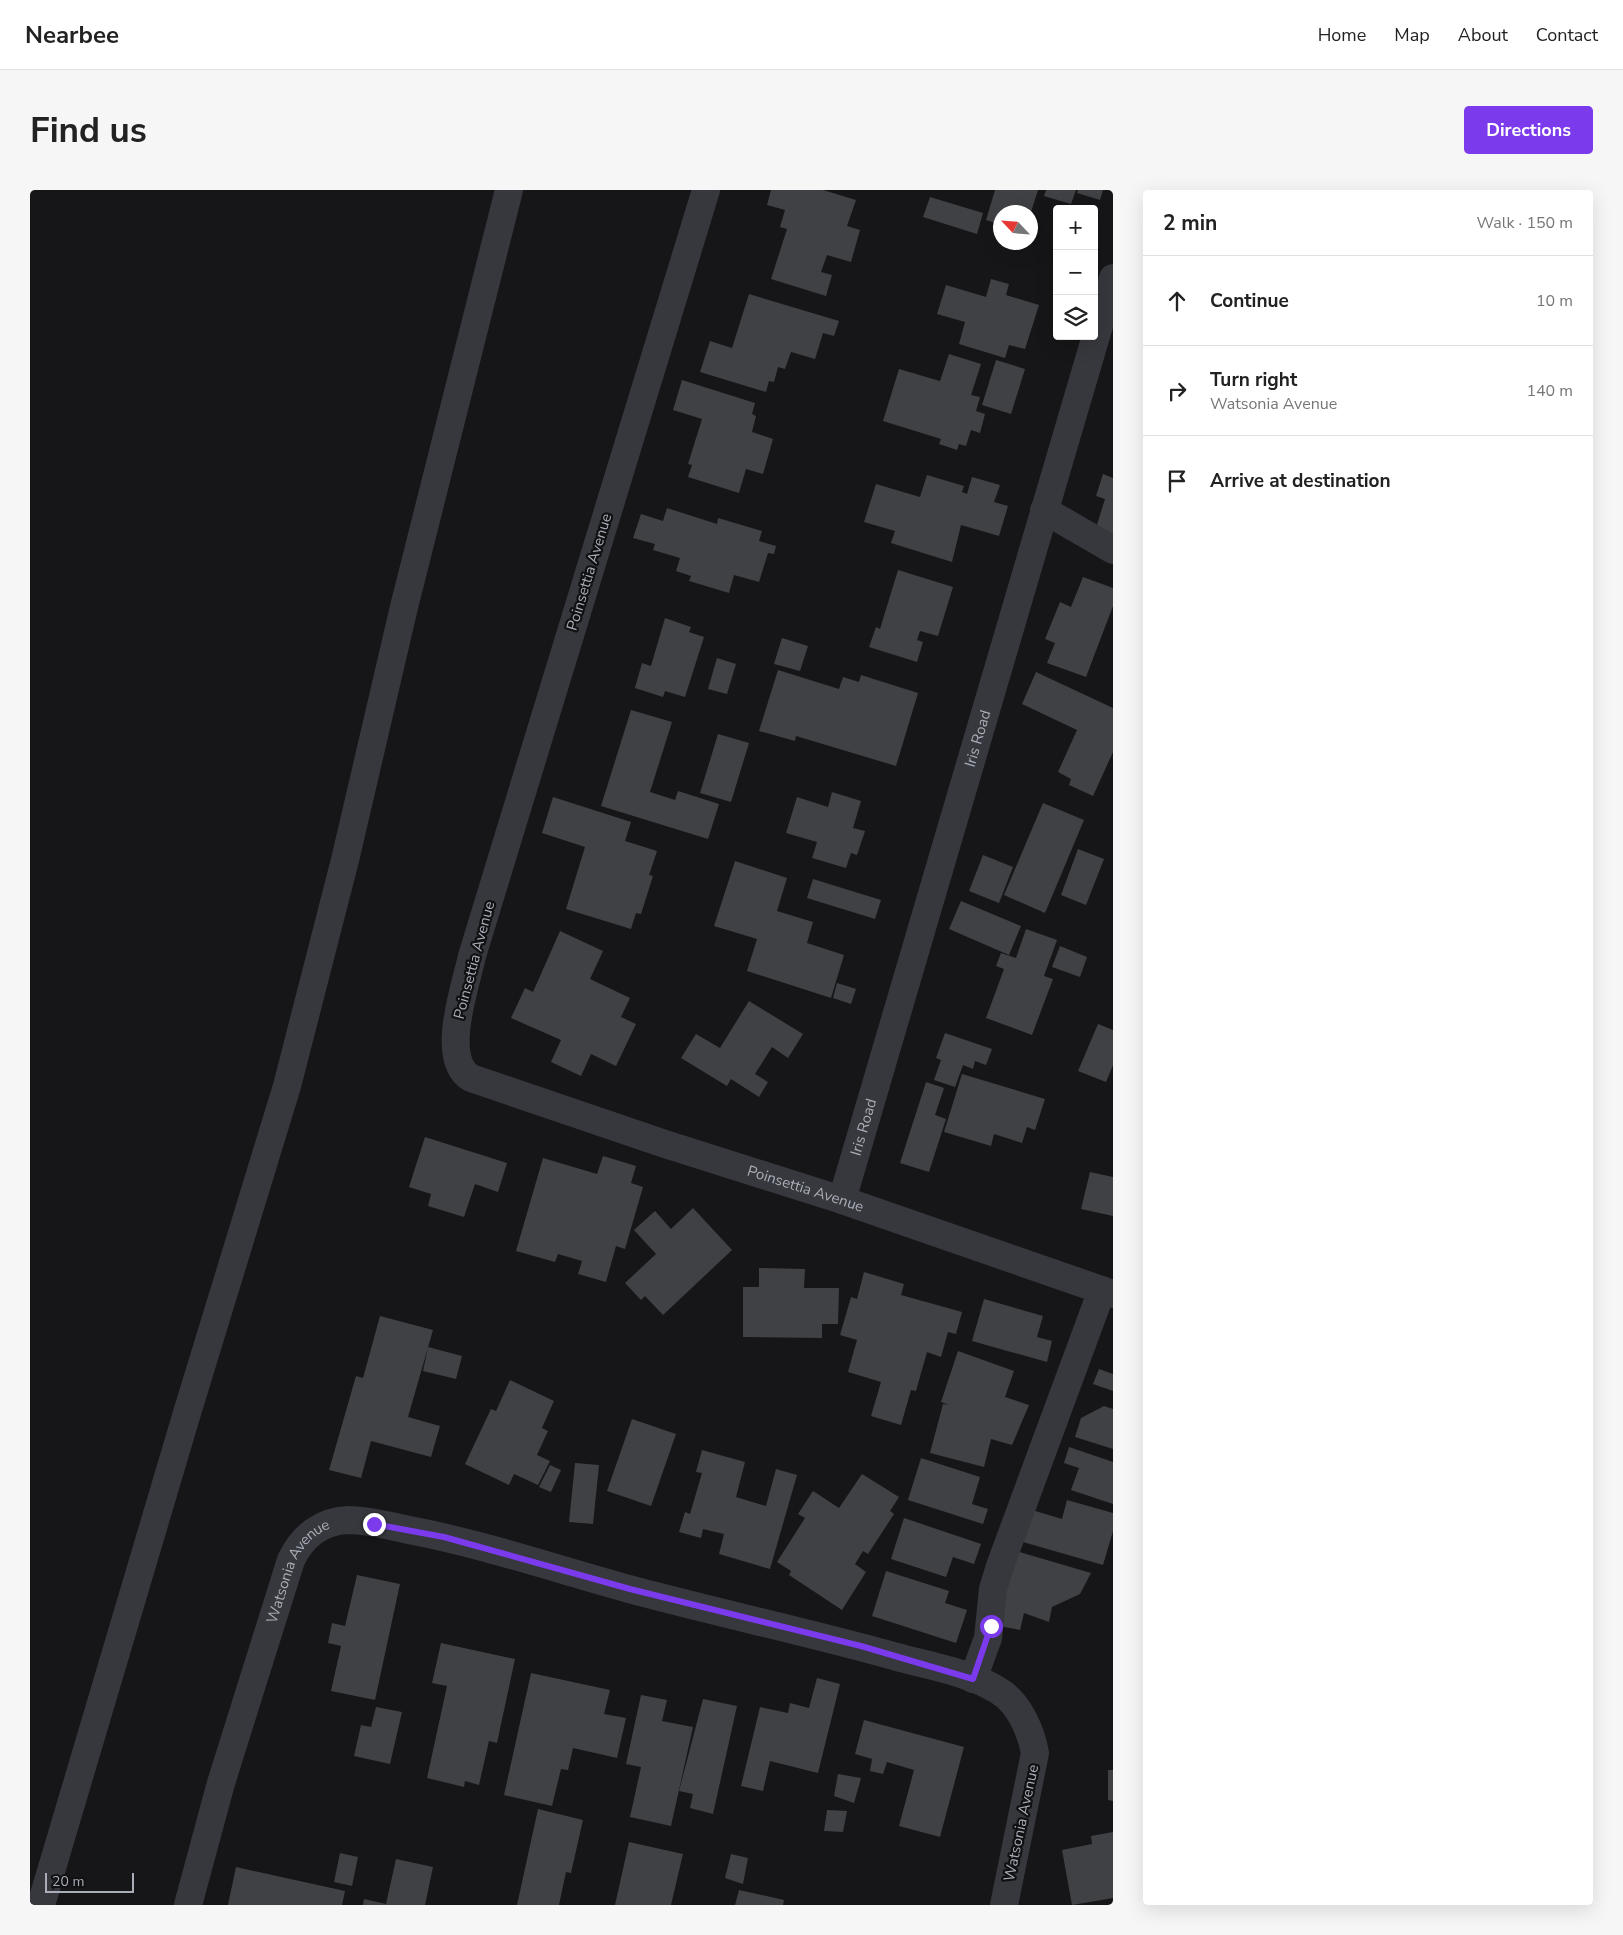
<!DOCTYPE html>
<meta charset="utf-8">
<style>
body{margin:0;font-family:"Nunito Sans",sans-serif;background:#f6f6f6;color:#222}
.controls{position:absolute;right:15px;top:15px;display:grid;overflow:hidden;border-radius:5px;box-shadow:0 5px 20px #0002}
.controls button{width:45px;height:45px;display:grid;place-items:center;padding:0;border:0;border-bottom:1px solid #e0e0e0;background:#fff;color:#222;font:25px sans-serif}
.compass{position:absolute;left:963px;top:15px;width:45px;height:45px;border-radius:50%;background:#fff;box-shadow:0 5px 20px #0002;rotate:296deg}
.scale{position:absolute;left:15px;bottom:12px;width:89px;box-sizing:border-box;padding-left:5px;border:2px solid #a8adb8;border-top:0;font-size:14px;line-height:18px;white-space:nowrap;color:#a8adb8;-webkit-text-stroke:4px #111113;paint-order:stroke}
.stop{position:absolute;width:15px;height:15px;margin:-11px;border:4px solid #7c3aed;border-radius:50%;background:#fff}
.stop.end{background:#7c3aed;border-color:#fff;box-shadow:0 1px 5px #0008}
.list{margin:0;padding:0;list-style:none}
h2{display:flex;justify-content:space-between;align-items:center;height:65px;margin:0;padding:0 20px;font-size:21px}
h2 small{font-size:16px;font-weight:400;color:#767676}
.list li{display:grid;grid-template-columns:32px 1fr auto;gap:15px;align-items:center;box-sizing:border-box;height:90px;padding:0 20px;border-top:1px solid #e0e0e0}
.list b{display:block;font-size:19px;white-space:nowrap}
.list p{margin:0;font-size:16px;white-space:nowrap;color:#767676}
.list em{font-size:16px;font-style:normal;color:#767676}
.icon{flex:none;width:28px;height:28px;fill:none;stroke:currentColor;stroke-width:2;stroke-linecap:round;stroke-linejoin:round}
.map{position:relative;flex:none;width:1083px;height:1715px;overflow:hidden;border-radius:5px}
header{display:flex;align-items:center;gap:30px;box-sizing:border-box;height:70px;padding:0 25px;background:#fff;border-bottom:1px solid #e0e0e0}
header strong{font-size:24px}
nav{display:flex;gap:28px;margin-inline-start:auto;font-size:18px}
.intro{display:flex;align-items:center;justify-content:space-between;box-sizing:border-box;height:120px;padding:0 30px}
h1{margin:0;font-size:35px}
.button{padding:12px 22px;border-radius:5px;background:#7c3aed;color:#fff;font-size:18px;font-weight:700}
main{display:flex;gap:30px;padding:0 30px}
aside{flex:1;background:#fff;border-radius:5px;box-shadow:0 5px 20px #0002}
.map>svg:first-child{display:block}
</style>
<header>
<strong>Nearbee</strong>
<nav><a>Home</a><a>Map</a><a>About</a><a>Contact</a></nav>
</header>
<div class="intro"><h1>Find us</h1><a class="button">Directions</a></div>
<main>
<div class="map">
<svg width="1083" height="1715" viewBox="0 0 1083 1715">
<rect width="100%" height="100%" fill="#161618"/>
<g fill="#404145">
<path d="M 741,0 L 793,0 L 826,10 L 817,36 L 830,40 L 821,72 L 797,65 L 791,82 L 802,85 L 796,106 L 741,89 L 757,39 L 750,37 L 755,20 L 737,15 Z"/>
<path d="M 965,0 L 1008,0 L 1001,22 L 971,22 L 971,35 L 956,30 Z"/>
<path d="M 1016,0 L 1046,0 L 1041,14 L 1014,6 Z"/>
<path d="M 1048,0 L 1073,0 L 1070,10 L 1047,3 Z"/>
<path d="M 900,7 L 953,23 L 947,44 L 893,27 Z"/>
<path d="M 961,89 L 979,94 L 976,105 L 1009,115 L 995,159 L 979,155 L 975,168 L 929,154 L 935,132 L 907,124 L 916,95 L 956,107 Z"/>
<path d="M 719,104 L 809,131 L 804,146 L 793,143 L 785,169 L 761,162 L 755,179 L 748,177 L 744,192 L 739,191 L 736,202 L 670,182 L 680,151 L 702,158 Z"/>
<path d="M 919,164 L 951,174 L 941,205 L 950,207 L 946,221 L 955,224 L 950,243 L 941,240 L 936,256 L 929,254 L 927,260 L 909,254 L 911,249 L 853,231 L 869,179 L 910,191 Z"/>
<path d="M 966,170 L 995,179 L 981,224 L 952,215 Z"/>
<path d="M 652,190 L 725,213 L 722,224 L 726,226 L 722,242 L 743,249 L 733,284 L 716,279 L 709,303 L 658,287 L 662,275 L 658,274 L 672,229 L 643,220 Z"/>
<path d="M 1073,284 L 1083,288 L 1083,344 L 1066,338 L 1075,309 L 1066,306 Z"/>
<path d="M 897,285 L 934,296 L 932,302 L 937,304 L 942,287 L 970,295 L 964,312 L 978,316 L 969,346 L 931,335 L 922,372 L 861,353 L 865,341 L 834,332 L 846,294 L 890,307 Z"/>
<path d="M 637,318 L 687,334 L 688,328 L 732,341 L 729,351 L 746,356 L 744,364 L 738,363 L 729,392 L 704,385 L 699,403 L 659,391 L 661,386 L 646,381 L 650,368 L 623,360 L 625,354 L 603,348 L 611,324 L 633,331 Z"/>
<path d="M 868,380 L 923,397 L 908,446 L 890,441 L 887,450 L 893,452 L 887,472 L 839,457 L 846,437 L 850,439 Z"/>
<path d="M 1053,387 L 1083,398 L 1083,416 L 1056,487 L 1017,473 L 1025,453 L 1015,449 L 1030,412 L 1041,417 Z"/>
<path d="M 635,428 L 661,437 L 659,442 L 674,447 L 655,507 L 635,501 L 633,507 L 605,498 L 612,473 L 621,476 Z"/>
<path d="M 752,448 L 778,456 L 770,481 L 744,474 Z"/>
<path d="M 687,468 L 706,474 L 697,504 L 678,499 Z"/>
<path d="M 748,480 L 809,499 L 813,487 L 829,492 L 831,485 L 888,503 L 866,576 L 766,546 L 765,551 L 729,541 Z"/>
<path d="M 1006,482 L 1083,518 L 1083,562 L 1063,606 L 1039,595 L 1041,589 L 1028,582 L 1047,540 L 992,514 Z"/>
<path d="M 601,520 L 642,532 L 620,602 L 645,610 L 648,601 L 689,614 L 678,649 L 571,616 Z"/>
<path d="M 688,544 L 719,553 L 701,612 L 670,603 Z"/>
<path d="M 802,602 L 831,611 L 823,638 L 835,641 L 827,665 L 821,663 L 816,678 L 782,668 L 787,652 L 756,643 L 767,607 L 798,617 Z"/>
<path d="M 523,607 L 601,632 L 595,651 L 627,661 L 619,685 L 623,686 L 611,724 L 606,723 L 601,739 L 536,719 L 555,657 L 512,643 Z"/>
<path d="M 1013,613 L 1054,630 L 1015,723 L 974,705 Z"/>
<path d="M 1048,659 L 1074,669 L 1056,715 L 1031,705 Z"/>
<path d="M 953,665 L 983,677 L 969,713 L 939,701 Z"/>
<path d="M 705,671 L 757,688 L 747,721 L 783,732 L 777,753 L 814,765 L 801,808 L 717,781 L 727,749 L 684,736 Z"/>
<path d="M 783,689 L 851,710 L 845,729 L 777,708 Z"/>
<path d="M 931,711 L 991,736 L 979,765 L 919,739 Z"/>
<path d="M 996,739 L 1027,750 L 1014,786 L 1023,789 L 1002,845 L 956,828 L 974,779 L 966,776 L 971,763 L 986,768 Z"/>
<path d="M 530,741 L 573,761 L 560,789 L 600,808 L 591,827 L 606,834 L 586,876 L 561,864 L 551,886 L 521,872 L 531,850 L 481,828 L 495,798 L 503,802 Z"/>
<path d="M 1030,756 L 1057,767 L 1050,787 L 1022,777 Z"/>
<path d="M 807,793 L 826,799 L 821,814 L 803,808 Z"/>
<path d="M 719,811 L 773,844 L 758,868 L 742,857 L 725,884 L 738,892 L 729,907 L 701,889 L 697,896 L 651,868 L 666,844 L 690,858 Z"/>
<path d="M 1068,834 L 1083,840 L 1083,875 L 1076,892 L 1048,881 Z"/>
<path d="M 915,843 L 962,859 L 956,875 L 945,871 L 943,879 L 933,875 L 925,897 L 904,890 L 911,870 L 906,868 Z"/>
<path d="M 932,884 L 1015,909 L 1005,940 L 997,937 L 992,953 L 964,944 L 961,956 L 914,942 Z"/>
<path d="M 896,892 L 914,898 L 905,925 L 916,929 L 899,982 L 870,973 Z"/>
<path d="M 395,947 L 477,973 L 468,1002 L 445,994 L 434,1027 L 398,1016 L 401,1004 L 379,997 Z"/>
<path d="M 573,966 L 606,976 L 601,993 L 613,997 L 595,1059 L 586,1056 L 576,1092 L 548,1084 L 552,1071 L 528,1064 L 525,1072 L 486,1061 L 513,968 L 567,984 Z"/>
<path d="M 1060,982 L 1083,987 L 1083,1026 L 1051,1019 Z"/>
<path d="M 663,1018 L 702,1060 L 633,1125 L 615,1106 L 611,1110 L 595,1093 L 626,1064 L 604,1040 L 625,1021 L 641,1039 Z"/>
<path d="M 729,1078 L 775,1079 L 774,1098 L 809,1098 L 808,1134 L 792,1134 L 792,1148 L 713,1147 L 713,1097 L 729,1097 Z"/>
<path d="M 834,1082 L 874,1094 L 871,1105 L 932,1122 L 926,1144 L 918,1142 L 911,1167 L 897,1162 L 886,1201 L 881,1200 L 871,1235 L 841,1226 L 851,1192 L 818,1182 L 827,1150 L 810,1145 L 821,1107 L 827,1109 Z"/>
<path d="M 954,1109 L 1013,1126 L 1007,1147 L 1022,1151 L 1017,1172 L 942,1151 Z"/>
<path d="M 350,1126 L 403,1140 L 378,1227 L 410,1236 L 401,1267 L 341,1251 L 331,1288 L 299,1280 L 326,1186 L 333,1188 Z"/>
<path d="M 398,1157 L 432,1166 L 426,1189 L 393,1181 Z"/>
<path d="M 928,1161 L 984,1181 L 975,1207 L 999,1215 L 982,1255 L 961,1249 L 954,1277 L 900,1263 L 913,1214 L 919,1215 L 911,1212 Z"/>
<path d="M 1069,1179 L 1083,1184 L 1083,1201 L 1063,1194 Z"/>
<path d="M 480,1190 L 524,1211 L 512,1238 L 518,1241 L 507,1265 L 520,1271 L 508,1295 L 484,1284 L 479,1295 L 435,1274 L 461,1219 L 466,1221 Z"/>
<path d="M 1074,1216 L 1083,1219 L 1083,1259 L 1045,1247 L 1051,1228 Z"/>
<path d="M 602,1229 L 646,1244 L 621,1316 L 577,1301 Z"/>
<path d="M 1039,1257 L 1083,1272 L 1083,1314 L 1041,1300 L 1049,1278 L 1034,1273 Z"/>
<path d="M 672,1260 L 715,1272 L 706,1307 L 736,1316 L 746,1279 L 767,1285 L 740,1379 L 689,1364 L 694,1344 L 673,1339 L 671,1348 L 649,1342 L 655,1322 L 660,1324 L 672,1283 L 666,1282 Z"/>
<path d="M 891,1268 L 950,1287 L 942,1314 L 958,1319 L 953,1334 L 878,1310 Z"/>
<path d="M 545,1273 L 569,1275 L 563,1334 L 539,1332 Z"/>
<path d="M 520,1275 L 531,1280 L 521,1302 L 509,1297 Z"/>
<path d="M 832,1284 L 869,1307 L 860,1321 L 864,1324 L 838,1364 L 833,1361 L 825,1374 L 836,1382 L 812,1420 L 759,1385 L 761,1381 L 747,1372 L 775,1328 L 768,1324 L 783,1301 L 809,1318 Z"/>
<path d="M 1037,1310 L 1083,1323 L 1083,1341 L 1073,1375 L 993,1352 L 1002,1320 L 1032,1329 Z"/>
<path d="M 874,1328 L 951,1354 L 944,1374 L 923,1367 L 916,1387 L 861,1369 Z"/>
<path d="M 986,1361 L 1061,1383 L 1050,1404 L 1022,1417 L 1019,1432 L 994,1423 L 990,1440 L 969,1436 L 971,1397 Z"/>
<path d="M 856,1381 L 919,1401 L 915,1413 L 937,1420 L 926,1453 L 842,1426 Z"/>
<path d="M 327,1385 L 370,1394 L 345,1510 L 301,1501 L 311,1456 L 298,1453 L 302,1433 L 315,1436 Z"/>
<path d="M 411,1453 L 485,1469 L 467,1553 L 459,1551 L 449,1595 L 435,1591 L 434,1597 L 397,1588 L 417,1496 L 402,1493 Z"/>
<path d="M 501,1483 L 580,1500 L 574,1524 L 596,1528 L 587,1568 L 543,1558 L 538,1580 L 531,1579 L 522,1616 L 474,1605 Z"/>
<path d="M 787,1488 L 810,1494 L 788,1583 L 740,1571 L 733,1601 L 711,1596 L 730,1517 L 758,1523 L 760,1513 L 779,1518 Z"/>
<path d="M 611,1505 L 637,1510 L 632,1531 L 663,1537 L 641,1636 L 600,1627 L 611,1577 L 596,1574 Z"/>
<path d="M 673,1509 L 707,1516 L 683,1624 L 660,1618 L 663,1604 L 649,1601 Z"/>
<path d="M 346,1517 L 372,1522 L 360,1574 L 324,1566 L 331,1535 L 341,1537 Z"/>
<path d="M 834,1530 L 934,1557 L 910,1647 L 869,1636 L 884,1580 L 857,1572 L 853,1584 L 840,1581 L 842,1569 L 825,1564 Z"/>
<path d="M 1078,1580 L 1083,1580 L 1083,1611 L 1078,1610 Z"/>
<path d="M 808,1584 L 831,1588 L 824,1613 L 804,1606 Z"/>
<path d="M 508,1619 L 553,1630 L 541,1683 L 536,1682 L 529,1715 L 487,1715 Z"/>
<path d="M 797,1620 L 817,1621 L 813,1642 L 794,1641 Z"/>
<path d="M 1083,1642 L 1083,1708 L 1042,1715 L 1032,1660 L 1062,1654 L 1061,1646 Z"/>
<path d="M 599,1652 L 653,1664 L 641,1715 L 585,1715 Z"/>
<path d="M 310,1663 L 328,1667 L 322,1696 L 304,1692 Z"/>
<path d="M 701,1664 L 718,1668 L 713,1694 L 695,1688 Z"/>
<path d="M 366,1669 L 403,1677 L 395,1715 L 333,1715 L 334,1709 L 356,1714 Z"/>
<path d="M 206,1677 L 315,1701 L 312,1715 L 198,1715 Z"/>
<path d="M 709,1700 L 754,1710 L 753,1715 L 705,1715 Z"/>
</g>
<g fill="none" stroke-linecap="round" stroke-linejoin="round">
<g stroke="#37383d" stroke-width="28">
<path id="s1" d="M 676,0 L 442,766 C 436,795 409,869 441,888 L 635,954 L 812,1010 L 1083,1104"/>
<path d="M 1014,320 L 1083,360"/>
<path id="s2" d="M 812,1010 L 1083,88"/>
<path d="M 943,1489 L 958,1448 L 963,1399 L 970,1376 L 1072,1100"/>
<path d="M 11,1715 L 157,1223 L 257,896 L 315,670 L 374,417 L 479,0"/>
<path id="s3" d="M 158,1715 L 191,1593 L 261,1370 C 272,1347 291,1331 318,1330 C 338,1330 360,1336 379,1340 C 453,1354 526,1379 599,1399 C 688,1423 778,1442 867,1467 C 900,1476 939,1482 969,1501 C 989,1513 1001,1541 1005,1563 L 974,1715"/>
</g>
</g>
<g fill="none" stroke-linecap="round" stroke-linejoin="round">
<path stroke="#7c3aed" stroke-width="6" d="M 344,1334 L 414,1347 L 600,1399 L 831,1456 L 943,1489 L 961,1436"/>
</g>
<g text-anchor="middle" dominant-baseline="central" stroke-width="4.5" stroke-linejoin="round" paint-order="stroke">
<g font-size="15" fill="#a8adb8" stroke="#111113">
<text transform="translate(559 382) rotate(-73)">Poinsettia Avenue</text>
<text stroke="none"><textPath href="#s2" startOffset="481">Iris Road</textPath></text>
<text transform="translate(444 770) rotate(-75)">Poinsettia Avenue</text>
<text stroke="none"><textPath href="#s2" startOffset="76">Iris Road</textPath></text>
<text stroke="none"><textPath href="#s1" startOffset="1282">Poinsettia Avenue</textPath></text>
<text stroke="none"><textPath href="#s3" startOffset="354">Watsonia Avenue</textPath></text>
<text transform="translate(991 1633) rotate(-78)">Watsonia Avenue</text>
</g>
</g>
</svg>
<div class="controls">
<button>+</button>
<button>−</button>
<button><svg class="icon" aria-label="layers" viewBox="0 0 24 24"><path d="M12 4l9 5-9 5-9-5zM3 14l9 5 9-5"/></svg></button>
</div>
<svg class="compass" viewBox="-18 -18 36 36"><path d="M0-13l5 13h-10z" fill="#e53935"/><path d="M0 13l5-13h-10z" fill="#767676"/></svg>
<div class="scale">20 m</div>
<div class="stop" style="left:961px;top:1436px"></div>
<div class="stop end" style="left:344px;top:1334px"></div>
</div>
<aside>
<h2>2 min<small>Walk · 150 m</small></h2>
<ul class="list">
<li><svg class="icon" aria-label="ahead" viewBox="0 0 24 24"><path d="M12 20V5M6 11l6-6 6 6"/></svg><div><b>Continue</b></div><em>10 m</em></li>
<li><svg class="icon" aria-label="right" viewBox="0 0 24 24"><path d="M7 20v-9h11M14 6l5 5-5 5"/></svg><div><b>Turn right</b><p>Watsonia Avenue</p></div><em>140 m</em></li>
<li><svg class="icon" aria-label="arrive" viewBox="0 0 24 24"><path d="M6 21V4h12l-3 4 3 4H6"/></svg><div><b>Arrive at destination</b></div></li>
</ul>
</aside>
</main>
